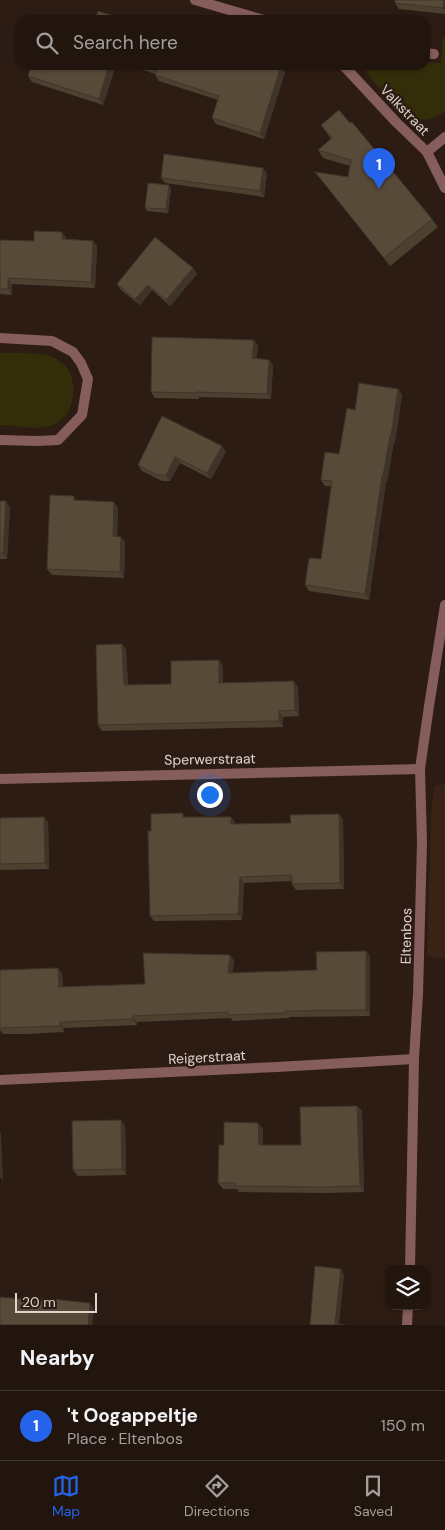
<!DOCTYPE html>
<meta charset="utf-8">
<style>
body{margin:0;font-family:"DM Sans",sans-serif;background:#2a1e17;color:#f1f3f6}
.controls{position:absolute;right:15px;bottom:15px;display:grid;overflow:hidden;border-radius:10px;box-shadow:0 1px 4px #0004}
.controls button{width:45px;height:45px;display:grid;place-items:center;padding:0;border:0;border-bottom:1px solid #3f342e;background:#22150e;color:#f1f3f6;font:25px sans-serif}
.scale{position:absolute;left:15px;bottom:12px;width:82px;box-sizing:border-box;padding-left:5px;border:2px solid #e0d3cd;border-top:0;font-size:14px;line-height:18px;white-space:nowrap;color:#e0d3cd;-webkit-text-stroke:4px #2d1c13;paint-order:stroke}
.you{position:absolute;left:209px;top:794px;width:18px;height:18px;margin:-12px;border:4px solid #fff;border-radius:50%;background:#1a73e8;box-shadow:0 0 0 8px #1a73e833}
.badge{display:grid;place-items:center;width:32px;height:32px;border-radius:50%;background:#2563eb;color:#fff;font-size:16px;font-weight:700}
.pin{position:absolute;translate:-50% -41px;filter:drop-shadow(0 1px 2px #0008)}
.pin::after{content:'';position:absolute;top:26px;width:18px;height:15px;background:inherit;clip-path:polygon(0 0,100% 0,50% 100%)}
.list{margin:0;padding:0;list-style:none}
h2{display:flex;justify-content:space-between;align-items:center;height:65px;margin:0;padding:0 20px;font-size:21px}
h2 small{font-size:16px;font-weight:400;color:#a29f9e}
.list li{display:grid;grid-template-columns:32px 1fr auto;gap:15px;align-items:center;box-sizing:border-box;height:70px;padding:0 20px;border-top:1px solid #3f342e}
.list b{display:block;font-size:19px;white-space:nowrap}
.list p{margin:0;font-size:16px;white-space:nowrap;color:#a29f9e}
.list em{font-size:16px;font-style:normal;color:#a29f9e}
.icon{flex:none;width:28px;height:28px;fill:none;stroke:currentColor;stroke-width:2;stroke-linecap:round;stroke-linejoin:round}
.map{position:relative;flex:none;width:445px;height:1325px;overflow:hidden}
.search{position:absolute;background:#22150e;box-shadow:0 1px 4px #0004;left:15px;right:15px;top:15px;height:55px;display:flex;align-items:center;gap:12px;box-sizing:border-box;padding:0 18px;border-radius:15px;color:#a29f9e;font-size:19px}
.sheet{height:135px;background:#22150e}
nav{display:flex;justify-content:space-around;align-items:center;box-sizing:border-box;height:70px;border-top:1px solid #3f342e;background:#22150e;font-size:14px;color:#a29f9e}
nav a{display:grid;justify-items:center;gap:2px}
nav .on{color:#2563eb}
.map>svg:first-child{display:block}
</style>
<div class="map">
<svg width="445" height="1325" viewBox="0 0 445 1325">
<rect width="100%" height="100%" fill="#2d1c13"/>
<path fill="#392216" d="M 445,784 L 445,959 L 427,956 L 431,818 L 434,786 Z"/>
<g fill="#342d09">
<path d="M 443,38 L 445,38 L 445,111 C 419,130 405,114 386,95 C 379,87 371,80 366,71 L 368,65 L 425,65 L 425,62 L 441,63 Z"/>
<path d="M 0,353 C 13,353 42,352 53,357 C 58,360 66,365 68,369 C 80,389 72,423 46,427 C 34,429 13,426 0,425 Z"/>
</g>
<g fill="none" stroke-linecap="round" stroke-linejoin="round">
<g stroke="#855d5c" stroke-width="10">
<path d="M 195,0 L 264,20"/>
<path d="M 425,53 L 434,54"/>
<path d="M 343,65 L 396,122 L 427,152 L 445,188"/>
<path d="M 427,152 L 445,137"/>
<path d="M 0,338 L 52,341 L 73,352 L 81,363 L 88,379 L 82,415 L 58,440 L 37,441 L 0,440"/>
<path d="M 0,779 L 420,769"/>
<path d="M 0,1080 L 277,1067 L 414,1059"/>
<path d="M 410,1269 L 414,1059 L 418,994 L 422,843 L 420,769 L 429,706 L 445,605"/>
<path d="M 407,1325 L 408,1306"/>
</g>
</g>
<g fill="#4c4031">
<path d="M 445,0 L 445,14 L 399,9 L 395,3 Z"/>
<path d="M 116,65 L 103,105 L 32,82 L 28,76 Z"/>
<path d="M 128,65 L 277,65 L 285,72 L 264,139 L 216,124 L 212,118 L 218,100 L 159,81 L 155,75 L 155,74 Z"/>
<path d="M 321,125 L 432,219 L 438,227 L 390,266 L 315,172 L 348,177 L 350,166 L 323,158 L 318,150 L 331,139 Z"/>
<path d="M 267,173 L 264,197 L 165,183 L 161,178 Z"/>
<path d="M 169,185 L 171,189 L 168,213 L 147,211 L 145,208 Z"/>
<path d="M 62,232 L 66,238 L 66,239 L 93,241 L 97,246 L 95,288 L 12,284 L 12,295 L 0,294 L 0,240 L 34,241 Z"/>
<path d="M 193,268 L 197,274 L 170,306 L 152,290 L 140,305 L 121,290 L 117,284 Z"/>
<path d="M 254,340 L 258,345 L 256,358 L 269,360 L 273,365 L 271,399 L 199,397 L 199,399 L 155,398 L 151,392 Z"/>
<path d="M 398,389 L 402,395 L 395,442 L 394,442 L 387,482 L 386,482 L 369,600 L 309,591 L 305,585 L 321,559 L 331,486 L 325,486 L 321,480 L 339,454 L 355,410 Z"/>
<path d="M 162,416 L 226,452 L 211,479 L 180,463 L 170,481 L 162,481 L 142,471 L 138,465 Z"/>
<path d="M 77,500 L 118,508 L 117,536 L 125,542 L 124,578 L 52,575 L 47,569 Z"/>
<path d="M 0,501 L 10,507 L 7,559 L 0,559 Z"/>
<path d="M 122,644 L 126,650 L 128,685 L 171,684 L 223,666 L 223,683 L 298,687 L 299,716 L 283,717 L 283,727 L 102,731 L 98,725 Z"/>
<path d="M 339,814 L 343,820 L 344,889 L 296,890 L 292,884 L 292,881 L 244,883 L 242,920 L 154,921 L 150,916 L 151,831 L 185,817 L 235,822 L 235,824 L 291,823 Z"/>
<path d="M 0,818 L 48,822 L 49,869 L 0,870 Z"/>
<path d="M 366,951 L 370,957 L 370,1016 L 289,1017 L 289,1018 L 232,1021 L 231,1018 L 137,1022 L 137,1025 L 64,1028 L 64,1032 L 27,1034 L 3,1034 L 0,1030 L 0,970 L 62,973 L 63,987 L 145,984 L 230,955 L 234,961 L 232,973 L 317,970 Z"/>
<path d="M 357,1106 L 362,1111 L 364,1192 L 326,1193 L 239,1192 L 237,1189 L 223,1189 L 218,1183 L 224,1145 L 258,1123 L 263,1129 L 263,1145 L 301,1145 Z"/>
<path d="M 125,1126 L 126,1175 L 78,1176 L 73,1170 Z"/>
</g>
<g fill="#3e3428">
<path d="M 444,0 L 445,0 L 445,11 L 443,8 Z"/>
<path d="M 109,65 L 116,65 L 103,105 L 99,99 Z"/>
<path d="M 281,66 L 285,72 L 264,139 L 260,133 Z"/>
<path d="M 263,168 L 267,173 L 264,197 L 260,191 Z"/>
<path d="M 169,185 L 171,189 L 168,213 L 166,209 Z"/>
<path d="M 62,232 L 66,238 L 66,245 L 62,239 Z"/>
<path d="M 93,241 L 97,246 L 95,288 L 91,282 Z"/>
<path d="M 193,268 L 197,274 L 170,306 L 166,300 Z"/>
<path d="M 8,278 L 12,284 L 12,295 L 8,289 Z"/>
<path d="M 148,285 L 152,290 L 140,305 L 135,299 Z"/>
<path d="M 254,340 L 258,345 L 256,363 L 252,358 Z"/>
<path d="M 269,360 L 273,365 L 271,399 L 267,394 Z"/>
<path d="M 398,389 L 402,395 L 395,442 L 391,436 Z"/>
<path d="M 390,436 L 394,442 L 387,482 L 383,476 Z"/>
<path d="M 222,446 L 226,452 L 211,479 L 207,473 Z"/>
<path d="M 175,457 L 180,463 L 170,481 L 166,475 Z"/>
<path d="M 382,476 L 386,482 L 369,600 L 365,594 Z"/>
<path d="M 6,501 L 10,507 L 7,559 L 3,553 Z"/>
<path d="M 114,502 L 118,508 L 117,542 L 113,536 Z"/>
<path d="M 121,537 L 125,542 L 124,578 L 120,572 Z"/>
<path d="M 122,644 L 126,650 L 128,691 L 124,685 Z"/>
<path d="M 219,660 L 223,666 L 223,689 L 219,683 Z"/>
<path d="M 294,681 L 298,687 L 299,716 L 295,710 Z"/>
<path d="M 279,711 L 283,717 L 283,727 L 279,721 Z"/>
<path d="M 339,814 L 343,820 L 344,889 L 340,883 Z"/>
<path d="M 44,817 L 48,822 L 49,869 L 45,863 Z"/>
<path d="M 231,817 L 235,822 L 235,830 L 231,824 Z"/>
<path d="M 240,877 L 244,883 L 242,920 L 238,914 Z"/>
<path d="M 366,951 L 370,957 L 370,1016 L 366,1010 Z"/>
<path d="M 230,955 L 234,961 L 232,979 L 228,973 Z"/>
<path d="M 58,968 L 62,973 L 63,992 L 59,987 Z"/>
<path d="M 133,1016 L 137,1022 L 137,1025 L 133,1019 Z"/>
<path d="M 60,1022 L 64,1028 L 64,1032 L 60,1026 Z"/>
<path d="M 357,1106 L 362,1111 L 364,1192 L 360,1186 Z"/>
<path d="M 121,1120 L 125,1126 L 126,1175 L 122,1169 Z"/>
<path d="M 258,1123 L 263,1129 L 263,1151 L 259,1145 Z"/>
<path d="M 0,1132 L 1,1134 L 3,1181 L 0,1177 Z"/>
<path d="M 341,1269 L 344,1275 L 339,1325 L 335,1324 Z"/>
<path d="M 90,1303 L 94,1309 L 92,1325 L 88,1325 Z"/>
</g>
<g fill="#584a39" stroke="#3e3428">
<path d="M 395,0 L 444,0 L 443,8 L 395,3 Z"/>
<path d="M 98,11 L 127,20 L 95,20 Z"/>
<path d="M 47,16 L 59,20 L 46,20 Z"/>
<path d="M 31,65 L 109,65 L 99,99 L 28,76 Z"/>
<path d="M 142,65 L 277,65 L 281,66 L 260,133 L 212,118 L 219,96 L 155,75 L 157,70 Z"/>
<path d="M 339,110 L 350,123 L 352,122 L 432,219 L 384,258 L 315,172 L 348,177 L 351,160 L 318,150 L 332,138 L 321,125 Z"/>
<path d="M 164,154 L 263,168 L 260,191 L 161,178 Z"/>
<path d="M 148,183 L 169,185 L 166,209 L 145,208 Z"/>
<path d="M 34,231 L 62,232 L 62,239 L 93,241 L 91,282 L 8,278 L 8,289 L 0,289 L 0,240 L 34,241 Z"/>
<path d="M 155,237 L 193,268 L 166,300 L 148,285 L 135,299 L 117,284 Z"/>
<path d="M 152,337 L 254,340 L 252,358 L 269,360 L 267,394 L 196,392 L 195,393 L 151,392 Z"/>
<path d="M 359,383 L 398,389 L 391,436 L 390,436 L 383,476 L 382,476 L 365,594 L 305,585 L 309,558 L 321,559 L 332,481 L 321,480 L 325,452 L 339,454 L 347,408 L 355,410 Z"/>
<path d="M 162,416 L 222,446 L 207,473 L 175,457 L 166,475 L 157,475 L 138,465 Z"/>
<path d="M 50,495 L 74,496 L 74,500 L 114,502 L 113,536 L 121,537 L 120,572 L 47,569 Z"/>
<path d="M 0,501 L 6,501 L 3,553 L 0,553 Z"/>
<path d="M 122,644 L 124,685 L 171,684 L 171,661 L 219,660 L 219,683 L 294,681 L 295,710 L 279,711 L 279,721 L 98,725 L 96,645 Z"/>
<path d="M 183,813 L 183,817 L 231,817 L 231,824 L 291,823 L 290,815 L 339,814 L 340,883 L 292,884 L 292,875 L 240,877 L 238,914 L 150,916 L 148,831 L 151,831 L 151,814 Z"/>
<path d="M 44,817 L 45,863 L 0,864 L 0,818 Z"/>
<path d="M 366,951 L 366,1010 L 285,1011 L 285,1013 L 228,1015 L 228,1012 L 133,1016 L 133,1019 L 60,1022 L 60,1026 L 0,1028 L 0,970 L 58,968 L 59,987 L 145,984 L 143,953 L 230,955 L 228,973 L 317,970 L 316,952 Z"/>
<path d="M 357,1106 L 360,1186 L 322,1187 L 235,1186 L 235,1183 L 218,1183 L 219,1145 L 224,1145 L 224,1122 L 258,1123 L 259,1145 L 301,1145 L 300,1107 Z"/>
<path d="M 121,1120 L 122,1169 L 73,1170 L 72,1121 Z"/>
<path d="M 315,1266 L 341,1269 L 335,1324 L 345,1325 L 310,1325 Z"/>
<path d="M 0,1297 L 42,1301 L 42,1298 L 90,1303 L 88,1325 L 0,1325 Z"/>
</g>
<g text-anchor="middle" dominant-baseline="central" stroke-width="5" stroke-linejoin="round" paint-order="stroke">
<g font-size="14" fill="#e0d3cd" stroke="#2d1c13">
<text transform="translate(405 110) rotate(46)">Valkstraat</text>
<text transform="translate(210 759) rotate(-1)">Sperwerstraat</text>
<text transform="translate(406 936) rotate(-89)">Eltenbos</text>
<text transform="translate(207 1057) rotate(-3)">Reigerstraat</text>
</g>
</g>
</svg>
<div class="controls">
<button><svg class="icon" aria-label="layers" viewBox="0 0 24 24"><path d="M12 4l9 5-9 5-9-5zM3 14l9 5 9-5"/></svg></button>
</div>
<div class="scale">20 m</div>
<div class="you"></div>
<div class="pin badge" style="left:379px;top:189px">1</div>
<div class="search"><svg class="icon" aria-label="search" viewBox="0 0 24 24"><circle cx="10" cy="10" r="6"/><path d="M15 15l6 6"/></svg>Search here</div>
</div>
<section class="sheet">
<h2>Nearby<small></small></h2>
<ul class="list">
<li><span class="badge">1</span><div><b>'t Oogappeltje</b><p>Place · Eltenbos</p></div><em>150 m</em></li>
</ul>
</section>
<nav>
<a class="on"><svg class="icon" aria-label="map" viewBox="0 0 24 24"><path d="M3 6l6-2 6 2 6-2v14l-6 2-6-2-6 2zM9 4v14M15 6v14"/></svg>Map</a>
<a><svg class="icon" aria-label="directions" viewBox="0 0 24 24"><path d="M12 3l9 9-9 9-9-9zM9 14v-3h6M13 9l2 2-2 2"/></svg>Directions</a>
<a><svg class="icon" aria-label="saved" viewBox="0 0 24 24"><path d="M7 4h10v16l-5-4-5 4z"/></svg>Saved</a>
</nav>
